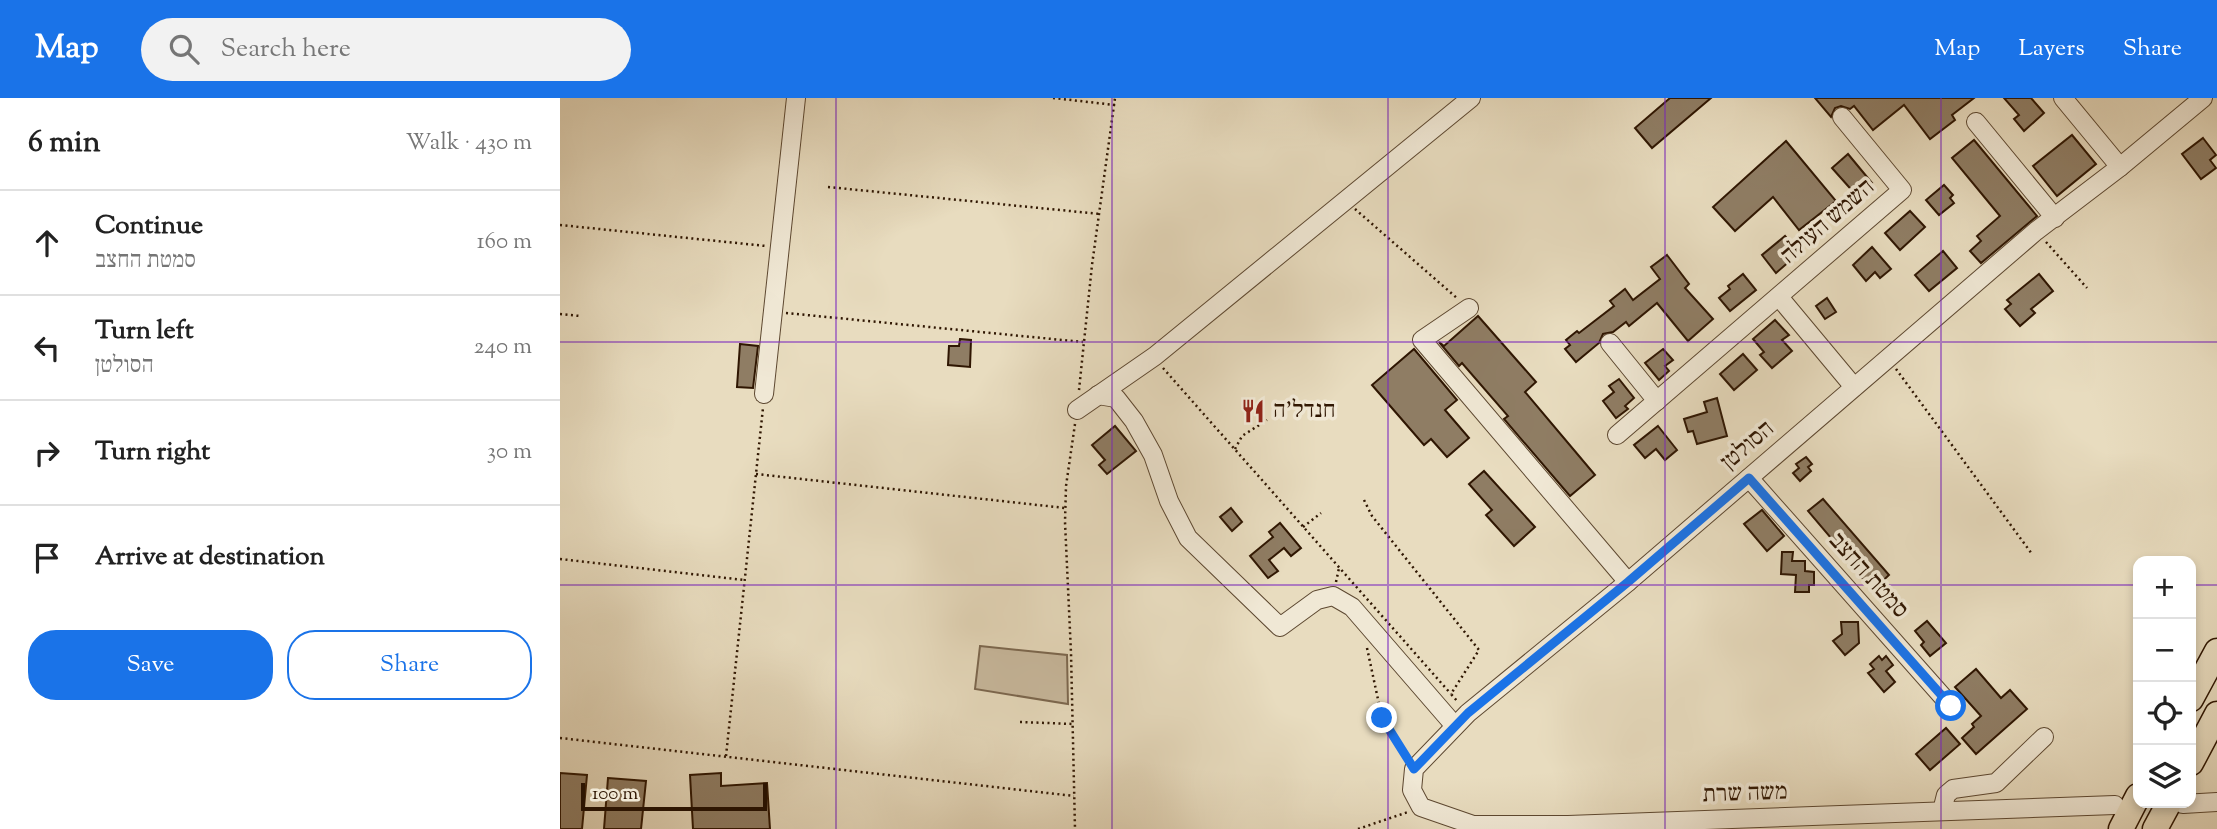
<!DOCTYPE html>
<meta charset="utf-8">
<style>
body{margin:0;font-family:"Sorts Mill Goudy","Frank Ruhl Libre",serif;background:#f2f2f2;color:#222}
.controls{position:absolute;right:21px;bottom:21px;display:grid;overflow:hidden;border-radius:14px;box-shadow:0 4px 10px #0003}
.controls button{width:63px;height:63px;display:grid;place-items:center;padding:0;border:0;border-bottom:2px solid #e0e0e0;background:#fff;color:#222;font:35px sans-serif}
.scale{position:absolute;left:21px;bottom:18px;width:186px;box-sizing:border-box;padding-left:7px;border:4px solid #2f1602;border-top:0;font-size:19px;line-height:24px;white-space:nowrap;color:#2f1602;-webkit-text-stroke:5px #f0e8d5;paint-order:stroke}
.stop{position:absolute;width:21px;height:21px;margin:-16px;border:5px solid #1a73e8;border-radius:50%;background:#fff}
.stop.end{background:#1a73e8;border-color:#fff;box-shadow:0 2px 7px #0008}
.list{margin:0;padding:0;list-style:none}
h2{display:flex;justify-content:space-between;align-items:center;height:91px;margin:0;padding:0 28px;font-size:30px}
h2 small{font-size:23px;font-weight:400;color:#767676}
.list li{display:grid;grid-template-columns:46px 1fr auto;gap:21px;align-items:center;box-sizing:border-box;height:105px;padding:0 28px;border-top:2px solid #e0e0e0}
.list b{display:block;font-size:26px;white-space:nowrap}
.list p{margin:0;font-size:23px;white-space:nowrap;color:#767676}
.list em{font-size:23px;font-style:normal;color:#767676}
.actions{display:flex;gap:14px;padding:21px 28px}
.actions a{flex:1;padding:16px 0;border:2px solid #1a73e8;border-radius:28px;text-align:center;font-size:24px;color:#1a73e8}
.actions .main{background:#1a73e8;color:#fff}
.icon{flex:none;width:38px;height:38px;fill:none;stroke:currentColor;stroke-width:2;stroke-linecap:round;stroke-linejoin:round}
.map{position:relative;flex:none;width:1657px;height:731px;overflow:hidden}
header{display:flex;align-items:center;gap:42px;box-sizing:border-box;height:98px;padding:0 35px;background:#1a73e8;color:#fff}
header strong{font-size:33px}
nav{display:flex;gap:38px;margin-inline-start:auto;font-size:24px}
.search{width:490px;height:63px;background:#f2f2f2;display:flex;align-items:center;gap:18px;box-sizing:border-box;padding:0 24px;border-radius:38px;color:#767676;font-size:26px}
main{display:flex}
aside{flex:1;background:#fff}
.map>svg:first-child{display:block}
</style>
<header>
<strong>Map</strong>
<div class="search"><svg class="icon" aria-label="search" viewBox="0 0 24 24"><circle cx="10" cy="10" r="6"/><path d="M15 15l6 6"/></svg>Search here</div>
<nav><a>Map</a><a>Layers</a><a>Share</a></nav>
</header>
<main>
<aside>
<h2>6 min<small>Walk · 430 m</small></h2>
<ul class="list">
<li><svg class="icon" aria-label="ahead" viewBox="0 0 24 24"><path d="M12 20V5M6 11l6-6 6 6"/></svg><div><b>Continue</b><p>סמטת החצב</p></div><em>160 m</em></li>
<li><svg class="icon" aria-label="left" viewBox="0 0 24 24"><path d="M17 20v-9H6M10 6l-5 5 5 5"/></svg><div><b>Turn left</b><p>הסולטן</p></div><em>240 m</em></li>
<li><svg class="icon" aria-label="right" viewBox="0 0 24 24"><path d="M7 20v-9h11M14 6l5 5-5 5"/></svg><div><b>Turn right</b></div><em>30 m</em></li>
<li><svg class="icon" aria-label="arrive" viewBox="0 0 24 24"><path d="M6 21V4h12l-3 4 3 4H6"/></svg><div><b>Arrive at destination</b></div></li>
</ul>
<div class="actions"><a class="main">Save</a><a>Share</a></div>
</aside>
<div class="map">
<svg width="1657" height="731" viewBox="0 0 1657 731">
<rect width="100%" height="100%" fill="#e8dcbf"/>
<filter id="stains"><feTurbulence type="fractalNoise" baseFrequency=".00286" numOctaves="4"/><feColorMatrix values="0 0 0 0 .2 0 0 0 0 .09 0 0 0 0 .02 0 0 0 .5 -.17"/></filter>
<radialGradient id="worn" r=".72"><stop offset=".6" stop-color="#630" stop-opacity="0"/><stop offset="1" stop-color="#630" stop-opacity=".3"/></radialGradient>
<path fill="#c9ba9f" stroke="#7c6850" stroke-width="2" d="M 420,548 L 507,557 L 508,606 L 415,591 Z"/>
<g fill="#8f7d64" stroke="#2f1602" stroke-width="2">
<path d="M 1110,0 L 1151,0 L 1092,50 L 1075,30 Z"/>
<path d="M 1255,0 L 1414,0 L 1392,17 L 1395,22 L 1370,41 L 1344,7 L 1313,32 L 1294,8 L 1290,11 L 1281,8 L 1275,10 L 1271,19 Z"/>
<path d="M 1444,0 L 1471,0 L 1484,15 L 1464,33 L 1454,21 L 1459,17 Z"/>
<path d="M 1512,37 L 1536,66 L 1497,98 L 1473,68 Z"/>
<path d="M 1643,40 L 1656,57 L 1650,62 L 1656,70 L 1641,81 L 1622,56 Z"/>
<path d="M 1414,42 L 1477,118 L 1421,165 L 1410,153 L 1421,143 L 1417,138 L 1440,118 L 1392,60 Z"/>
<path d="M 1226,43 L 1276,103 L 1239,132 L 1213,99 L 1175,133 L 1153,109 Z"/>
<path d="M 1288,56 L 1312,85 L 1297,98 L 1272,70 Z"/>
<path d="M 1384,87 L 1393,97 L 1390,100 L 1394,105 L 1379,117 L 1366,102 Z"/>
<path d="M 1350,113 L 1365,129 L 1340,152 L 1325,135 Z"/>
<path d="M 1225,138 L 1239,155 L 1216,175 L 1202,157 Z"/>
<path d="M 1312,149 L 1331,171 L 1320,180 L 1315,174 L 1306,183 L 1293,167 Z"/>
<path d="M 1383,153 L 1397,170 L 1369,193 L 1355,177 Z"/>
<path d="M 1107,157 L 1129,186 L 1125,190 L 1153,221 L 1128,243 L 1097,205 L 1069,228 L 1066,224 L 1053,234 L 1043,236 L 1039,245 L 1016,264 L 1005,251 L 1010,247 L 1006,242 L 1017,233 L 1019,235 L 1054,208 L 1050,203 L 1065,191 L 1073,202 L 1100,181 L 1091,169 Z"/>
<path d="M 1183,176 L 1196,192 L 1170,213 L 1159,200 L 1170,191 L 1168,188 Z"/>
<path d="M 1479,176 L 1493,193 L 1471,211 L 1475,215 L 1460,228 L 1445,211 L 1451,206 L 1447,202 Z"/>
<path d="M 1267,200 L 1276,214 L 1265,221 L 1256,208 Z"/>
<path d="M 918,218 L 976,284 L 965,294 L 1035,377 L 1010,398 L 944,321 L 948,318 L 902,265 L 899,268 L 879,244 L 884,248 Z"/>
<path d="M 1215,222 L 1229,237 L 1222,242 L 1232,253 L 1212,270 L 1200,257 L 1204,254 L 1193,241 Z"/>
<path d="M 400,241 L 411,242 L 410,269 L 388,267 L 389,248 L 399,248 Z"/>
<path d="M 180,246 L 198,248 L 193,290 L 177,289 Z"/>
<path d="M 854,251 L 897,302 L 885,312 L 909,340 L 887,359 L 871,341 L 864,347 L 812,287 Z"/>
<path d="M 1103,251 L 1113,262 L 1105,268 L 1109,273 L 1099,282 L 1085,265 Z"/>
<path d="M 1183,256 L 1197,272 L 1174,292 L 1160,276 Z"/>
<path d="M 1059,281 L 1074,300 L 1065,308 L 1068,311 L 1056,320 L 1043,303 L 1054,294 L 1049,288 Z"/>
<path d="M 1157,300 L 1167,338 L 1137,346 L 1133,333 L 1128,334 L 1124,321 L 1147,314 L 1144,304 Z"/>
<path d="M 555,328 L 576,353 L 547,376 L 539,367 L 545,362 L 532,347 Z"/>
<path d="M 1098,328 L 1117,352 L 1105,362 L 1096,351 L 1085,360 L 1074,347 Z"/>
<path d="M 1246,359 L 1252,366 L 1248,369 L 1251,373 L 1240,383 L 1233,375 L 1239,370 L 1236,366 Z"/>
<path d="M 924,373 L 975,429 L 954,448 L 926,417 L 932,412 L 909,386 Z"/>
<path d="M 1263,401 L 1329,477 L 1313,492 L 1275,450 L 1277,447 L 1248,413 Z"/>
<path d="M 671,410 L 682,424 L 672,433 L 660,419 Z"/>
<path d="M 1202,412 L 1224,438 L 1207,453 L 1184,426 Z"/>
<path d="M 720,425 L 741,450 L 731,458 L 724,450 L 709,462 L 718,473 L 708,480 L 690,458 L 713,439 L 709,434 Z"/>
<path d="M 1222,454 L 1233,454 L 1232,463 L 1245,463 L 1245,473 L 1254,474 L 1254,487 L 1249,487 L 1249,494 L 1235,494 L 1236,477 L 1221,476 Z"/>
<path d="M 1367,523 L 1386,545 L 1370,558 L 1361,547 L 1364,544 L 1355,533 Z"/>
<path d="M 1281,524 L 1298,524 L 1299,545 L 1285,557 L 1273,543 L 1282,536 Z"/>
<path d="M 1319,558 L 1322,562 L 1326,558 L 1333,567 L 1326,573 L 1335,584 L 1324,594 L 1308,575 L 1314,571 L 1310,566 Z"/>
<path d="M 1416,571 L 1441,600 L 1450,592 L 1467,611 L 1416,656 L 1402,640 L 1414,629 L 1412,626 L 1421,618 L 1395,589 Z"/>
<path d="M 1386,630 L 1400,646 L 1370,672 L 1356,656 Z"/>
<path d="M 0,675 L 27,677 L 22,731 L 0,731 Z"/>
<path d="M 161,675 L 161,688 L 207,685 L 210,731 L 133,731 L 130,677 Z"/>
<path d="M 48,680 L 86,683 L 81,731 L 44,731 Z"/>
</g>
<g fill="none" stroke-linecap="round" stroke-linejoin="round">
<g stroke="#5d4831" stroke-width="20">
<g id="minor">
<path d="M 1503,0 L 1560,69"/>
<path d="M 1416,24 L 1495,120"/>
<path d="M 1219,199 L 1294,289"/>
<path d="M 909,210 L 862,242 L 1068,484"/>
<path d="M 1050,245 L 1097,303"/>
<path d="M 204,296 L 236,0"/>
<path d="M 538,297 L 556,300 L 574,323 L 593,357 L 609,403 L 628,440 L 720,529 L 757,502 L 773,498 L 792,509 L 895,628"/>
<path d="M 517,312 L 595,258 L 911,0"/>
<path d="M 1057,337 L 1342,92 L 1282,19"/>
<path d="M 1189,380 L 1391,608"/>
<path d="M 1623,706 L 1657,704"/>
<path d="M 1555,707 L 1008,727 L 913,727 L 861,709 L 852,692 L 854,671 L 908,615 L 1068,484 L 1476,133 L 1560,69 L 1643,0"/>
<path d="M 1382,713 L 1386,697 L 1393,691 L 1436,685 L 1484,639"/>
</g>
</g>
<g stroke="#2f1602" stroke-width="27">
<g id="highway">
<path d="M 1631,601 L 1657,553"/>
<path d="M 1631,665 L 1657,616"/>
<path d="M 1561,731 L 1578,698"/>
<path d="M 1595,731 L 1609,705"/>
</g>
</g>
<g stroke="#2f1602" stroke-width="2.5" stroke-dasharray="2 3.5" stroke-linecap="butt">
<path d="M 493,0 L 555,7"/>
<path d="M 268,89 L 540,116"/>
<path d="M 795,111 L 898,201"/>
<path d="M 0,127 L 206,148"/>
<path d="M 1486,144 L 1527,190"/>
<path d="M 226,215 L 523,244"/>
<path d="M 0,216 L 20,218"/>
<path d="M 603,270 L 891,596"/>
<path d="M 1336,271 L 1472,456"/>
<path d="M 519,292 L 532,167 L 555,0"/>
<path d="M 515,326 L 506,388 L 505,424 L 511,555 L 515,731"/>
<path d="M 675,351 L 682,338 L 707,322"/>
<path d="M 196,376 L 505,410"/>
<path d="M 804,402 L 812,418 L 919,552 L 891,596 L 898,604"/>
<path d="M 743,429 L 761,415"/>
<path d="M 0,461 L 184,482"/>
<path d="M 776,484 L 779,470"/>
<path d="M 807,550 L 822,620 L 845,657"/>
<path d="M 460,624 L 513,626"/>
<path d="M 0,640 L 514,698"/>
<path d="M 166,658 L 203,310"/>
<path d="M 798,731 L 848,714"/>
</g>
<use href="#minor" stroke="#f0e8d5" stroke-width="18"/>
<use href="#highway" stroke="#e8dcbf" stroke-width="24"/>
</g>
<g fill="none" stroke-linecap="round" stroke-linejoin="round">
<path stroke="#1a73e8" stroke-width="9" d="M 822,620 L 854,671 L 908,615 L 1068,484 L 1189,380 L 1391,608"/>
</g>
<path fill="none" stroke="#7b2cbf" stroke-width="2" stroke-opacity="0.55" d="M 276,0 L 276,731M 552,0 L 552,731M 828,0 L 828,731M 1105,0 L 1105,731M 1381,0 L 1381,731M 0,244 L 1657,244M 0,487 L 1578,487M 1631,487 L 1657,487"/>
<defs>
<g id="restaurant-bare" transform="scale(1.89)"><path d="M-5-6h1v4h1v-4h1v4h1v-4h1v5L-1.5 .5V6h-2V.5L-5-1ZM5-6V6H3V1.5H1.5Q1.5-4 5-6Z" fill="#8f2418" stroke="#f0e8d5" stroke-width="2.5" paint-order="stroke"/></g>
</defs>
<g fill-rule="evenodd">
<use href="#restaurant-bare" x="693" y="313"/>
</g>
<g text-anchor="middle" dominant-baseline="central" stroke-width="7" stroke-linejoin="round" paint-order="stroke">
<g font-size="24" fill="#2f1602" stroke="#f0e8d5">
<text transform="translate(1268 124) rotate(-41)">השמש העולה</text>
<text transform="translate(1188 348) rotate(-41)">הסולטן</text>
<text transform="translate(1308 478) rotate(48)">סמטת החצב</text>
<text transform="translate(1185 696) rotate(-2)">משה שרת</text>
</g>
<g font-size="24" fill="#2f1602" stroke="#f0e8d5" text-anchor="start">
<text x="713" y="313">חנדל'ה</text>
</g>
</g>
<rect width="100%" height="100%" filter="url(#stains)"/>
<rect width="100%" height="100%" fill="url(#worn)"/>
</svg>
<div class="controls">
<button>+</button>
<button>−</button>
<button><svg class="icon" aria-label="locate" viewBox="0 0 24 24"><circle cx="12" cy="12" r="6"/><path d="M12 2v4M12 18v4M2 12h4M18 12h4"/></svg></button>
<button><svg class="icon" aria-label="layers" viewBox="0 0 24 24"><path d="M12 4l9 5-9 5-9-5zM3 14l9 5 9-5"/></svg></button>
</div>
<div class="scale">100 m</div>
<div class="stop" style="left:1391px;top:608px"></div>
<div class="stop end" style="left:822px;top:620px"></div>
</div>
</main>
